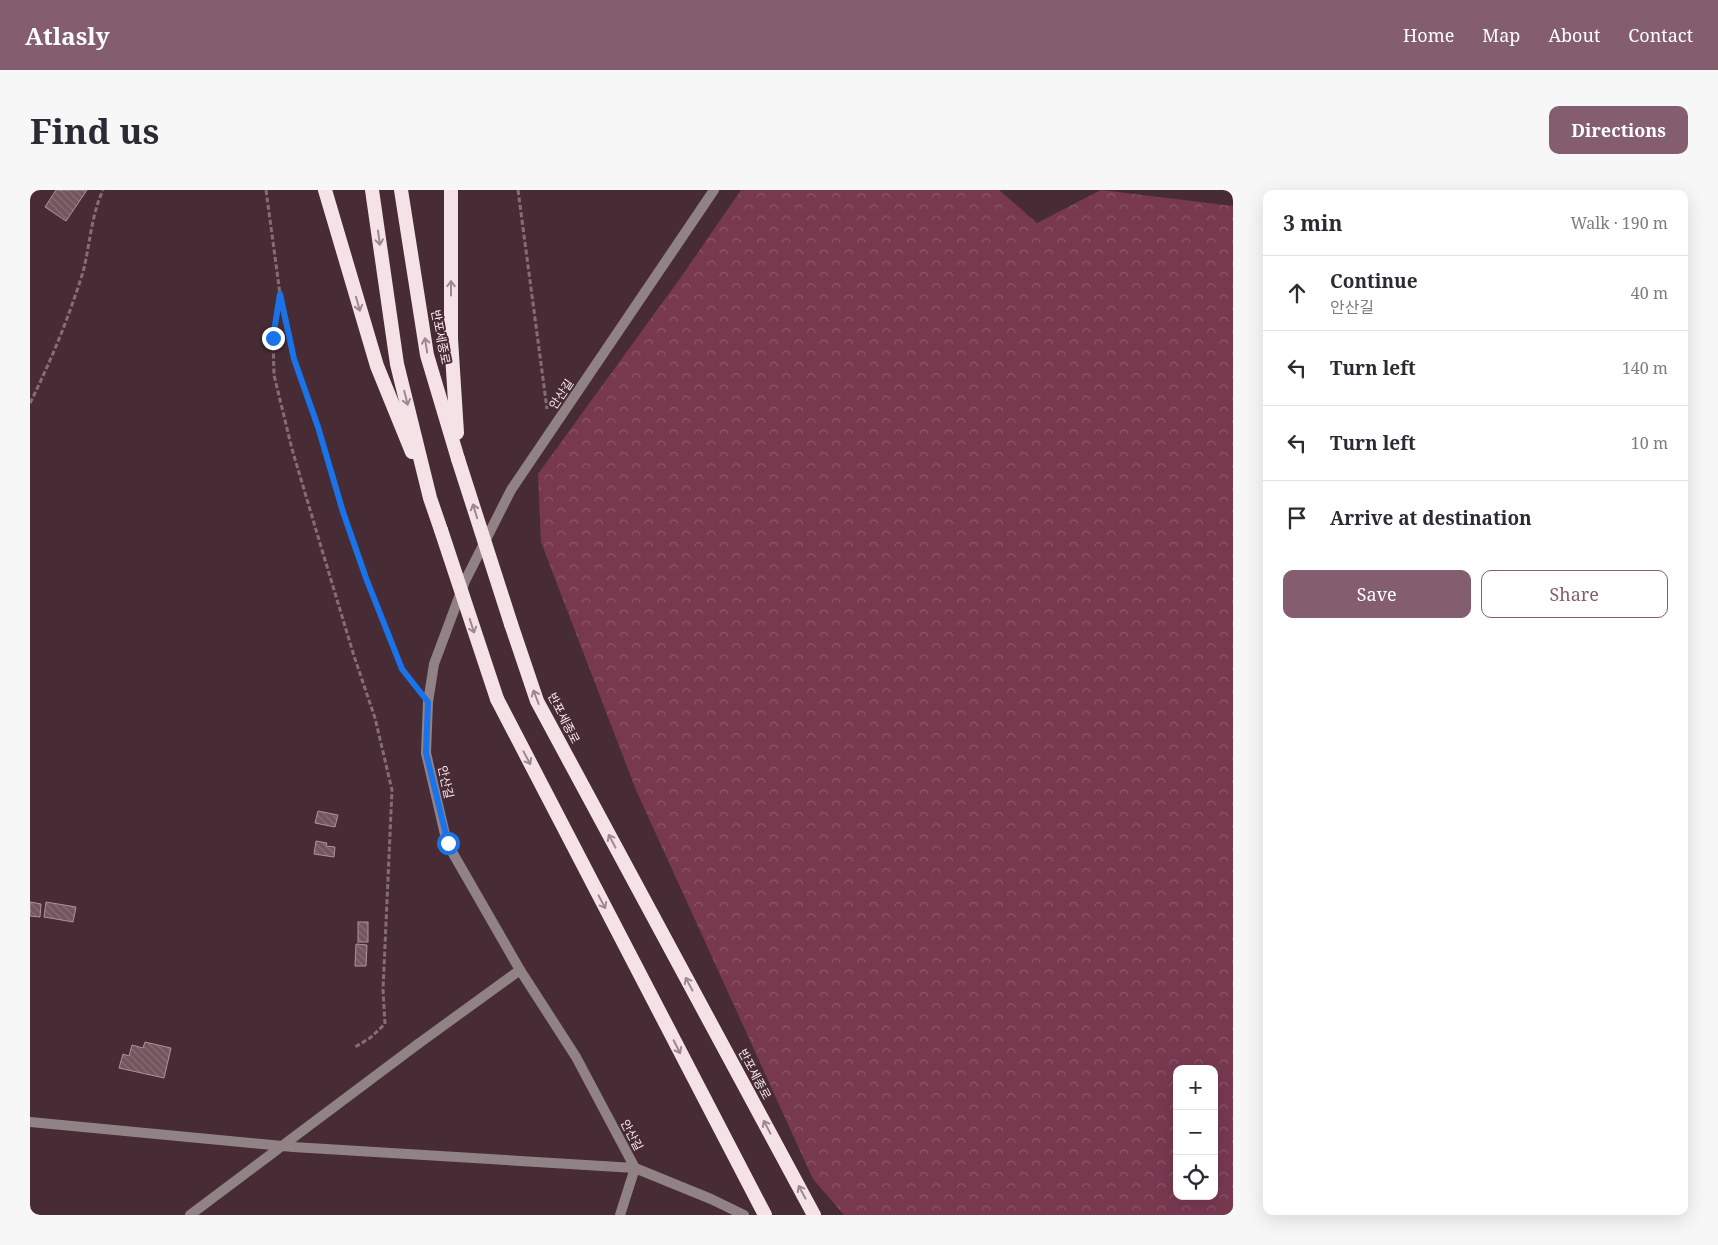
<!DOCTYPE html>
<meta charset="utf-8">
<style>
body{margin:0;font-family:"Noto Serif","Noto Sans KR",serif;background:#f7f7f7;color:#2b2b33}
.controls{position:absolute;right:15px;bottom:15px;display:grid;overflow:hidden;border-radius:10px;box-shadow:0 5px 20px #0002}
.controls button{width:45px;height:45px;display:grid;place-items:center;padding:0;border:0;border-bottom:1px solid #e1e1e2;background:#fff;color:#2b2b33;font:25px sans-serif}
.stop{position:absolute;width:15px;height:15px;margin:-11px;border:4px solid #1a73e8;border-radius:50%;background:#fff}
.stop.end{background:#1a73e8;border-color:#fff;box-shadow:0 1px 5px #0008}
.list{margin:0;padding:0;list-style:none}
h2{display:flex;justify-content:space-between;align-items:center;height:65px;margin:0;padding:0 20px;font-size:21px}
h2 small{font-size:16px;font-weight:400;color:#7c7c81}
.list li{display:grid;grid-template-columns:32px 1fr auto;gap:15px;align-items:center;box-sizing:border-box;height:75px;padding:0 20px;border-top:1px solid #e1e1e2}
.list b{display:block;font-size:19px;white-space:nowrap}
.list p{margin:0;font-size:16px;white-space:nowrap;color:#7c7c81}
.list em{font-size:16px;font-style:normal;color:#7c7c81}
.actions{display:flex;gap:10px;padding:15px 20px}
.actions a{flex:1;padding:11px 0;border:1px solid #845d6e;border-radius:10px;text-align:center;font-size:18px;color:#845d6e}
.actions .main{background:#845d6e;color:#fff}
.icon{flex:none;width:28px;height:28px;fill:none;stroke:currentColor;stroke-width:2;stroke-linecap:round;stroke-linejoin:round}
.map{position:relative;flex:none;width:1203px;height:1025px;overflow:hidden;border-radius:10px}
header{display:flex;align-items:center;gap:30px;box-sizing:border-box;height:70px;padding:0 25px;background:#845d6e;color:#fff}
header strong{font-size:24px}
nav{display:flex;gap:28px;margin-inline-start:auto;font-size:18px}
.intro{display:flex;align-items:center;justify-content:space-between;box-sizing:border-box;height:120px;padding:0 30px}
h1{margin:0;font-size:35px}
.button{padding:12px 22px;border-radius:10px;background:#845d6e;color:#fff;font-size:18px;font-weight:700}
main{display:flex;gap:30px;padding:0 30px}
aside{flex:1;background:#fff;border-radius:10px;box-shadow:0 5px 20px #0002}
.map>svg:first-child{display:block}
</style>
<header>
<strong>Atlasly</strong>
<nav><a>Home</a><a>Map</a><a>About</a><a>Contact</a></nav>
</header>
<div class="intro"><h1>Find us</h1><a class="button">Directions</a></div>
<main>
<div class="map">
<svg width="1203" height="1025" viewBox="0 0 1203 1025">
<defs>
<pattern id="forest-crowns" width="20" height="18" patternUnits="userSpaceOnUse" patternTransform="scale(1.25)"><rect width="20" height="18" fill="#78394f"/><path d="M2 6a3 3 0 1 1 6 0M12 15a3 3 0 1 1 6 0" fill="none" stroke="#8c5669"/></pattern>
<pattern id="building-back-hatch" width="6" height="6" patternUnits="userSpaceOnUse" patternTransform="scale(1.25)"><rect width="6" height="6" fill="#73555d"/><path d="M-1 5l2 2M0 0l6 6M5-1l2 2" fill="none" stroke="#886e75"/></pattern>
</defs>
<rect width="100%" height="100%" fill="#472c35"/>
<path fill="url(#forest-crowns)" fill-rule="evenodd" d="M 711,0 L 969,0 L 1007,33 L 1071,0 L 1203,16 L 1203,1025 L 814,1025 L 783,989 L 606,600 L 511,352 L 508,284 L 651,87 ZM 1147,879 L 1184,879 L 1184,1006 L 1147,1006 Z"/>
<g fill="url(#building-back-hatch)" stroke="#b2919b">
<path d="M 26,0 L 57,0 L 36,31 L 15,17 Z"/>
<path d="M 288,621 L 308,625 L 305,637 L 285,633 Z"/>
<path d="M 286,651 L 297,653 L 296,656 L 305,657 L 304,667 L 284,664 Z"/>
<path d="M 0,712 L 11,714 L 10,727 L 0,726 Z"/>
<path d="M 16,712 L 46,717 L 43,732 L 14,727 Z"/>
<rect x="328" y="732" width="10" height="20"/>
<path d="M 326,754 L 337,755 L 336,776 L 325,776 Z"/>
<path d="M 115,852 L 141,858 L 134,888 L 89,878 L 93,864 L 99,866 L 102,855 L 113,858 Z"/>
</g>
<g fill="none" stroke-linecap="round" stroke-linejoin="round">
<g stroke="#856d75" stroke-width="3" stroke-dasharray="5 2.5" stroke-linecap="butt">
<path d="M 236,0 L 250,104 L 264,169 L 288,237 L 313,322 L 337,388 L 372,479 L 385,496"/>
<path d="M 488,0 L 517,219"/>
<path d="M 250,104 L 243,148 L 244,185 L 262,259 L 292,360 L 324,466 L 345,528 L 362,600 L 353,800 L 355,834 L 340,848 L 325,857"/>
<path d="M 0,213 C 21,171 39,127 53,82 C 60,55 61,26 73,0"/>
</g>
<g stroke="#918286" stroke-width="10">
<path d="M 388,854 L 490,780"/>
<path d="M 0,932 L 263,957 L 605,978 L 590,1025"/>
</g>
<path stroke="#918286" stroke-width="10" d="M 684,0 L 481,300 L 435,391 L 404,474 L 398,512 L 396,563 L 417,653 L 490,780 L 546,867 L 605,978 L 681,1009 L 714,1025"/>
<g stroke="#f5e2e7" stroke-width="14">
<path d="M 295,0 L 347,176 L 382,262"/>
<path d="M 342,0 L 367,174 L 400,308 L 411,340"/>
<path d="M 371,0 L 397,165 L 428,269"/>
<path d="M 421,0 L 421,149 L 427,243"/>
<path d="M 481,434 L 507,511 L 784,1025"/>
<path d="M 467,509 L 735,1025"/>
</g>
<path stroke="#918286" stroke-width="10" d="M 160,1025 L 388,854"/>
<g stroke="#f5e2e7" stroke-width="14">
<path d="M 428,269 L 481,434"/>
<path d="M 411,340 L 467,509"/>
</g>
</g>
<defs><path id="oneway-shaft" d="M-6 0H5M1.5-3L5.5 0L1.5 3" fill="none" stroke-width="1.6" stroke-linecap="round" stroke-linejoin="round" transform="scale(1.25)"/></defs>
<g stroke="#9e878e">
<use href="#oneway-shaft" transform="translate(349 48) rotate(82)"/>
<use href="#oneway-shaft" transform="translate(421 98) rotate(-90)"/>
<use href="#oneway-shaft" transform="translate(328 114) rotate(74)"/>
<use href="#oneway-shaft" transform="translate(396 155) rotate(-99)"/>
<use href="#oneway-shaft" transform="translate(376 208) rotate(76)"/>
<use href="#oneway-shaft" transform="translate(445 321) rotate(-107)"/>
<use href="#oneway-shaft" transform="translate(442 436) rotate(72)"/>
<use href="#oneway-shaft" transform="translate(506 507) rotate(-111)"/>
<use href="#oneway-shaft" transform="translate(497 568) rotate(62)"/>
<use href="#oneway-shaft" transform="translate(582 651) rotate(-118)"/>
<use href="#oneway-shaft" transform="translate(572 712) rotate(62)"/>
<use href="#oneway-shaft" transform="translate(659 794) rotate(-118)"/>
<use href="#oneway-shaft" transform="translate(647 857) rotate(63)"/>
<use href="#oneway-shaft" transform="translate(737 937) rotate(-118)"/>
<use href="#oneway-shaft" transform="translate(772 1002) rotate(-118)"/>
</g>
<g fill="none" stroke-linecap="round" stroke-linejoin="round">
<path stroke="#1a73e8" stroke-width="6" d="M 243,148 L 250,104 L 264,169 L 288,237 L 313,322 L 336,388 L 372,479 L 398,512 L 396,563 L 418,653"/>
</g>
<g text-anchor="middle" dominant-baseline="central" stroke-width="4" stroke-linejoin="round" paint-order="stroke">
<g font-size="12" fill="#fceaef" stroke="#472c35">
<text transform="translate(411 147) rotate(79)">반포세종로</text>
<text transform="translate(531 204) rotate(-56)">안산길</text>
<text transform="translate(534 528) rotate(63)">반포세종로</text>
<text transform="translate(416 592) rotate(77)">안산길</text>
<text transform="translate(725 884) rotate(62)">반포세종로</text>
<text transform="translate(602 945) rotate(62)">안산길</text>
</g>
</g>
</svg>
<div class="controls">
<button>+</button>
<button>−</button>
<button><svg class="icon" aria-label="locate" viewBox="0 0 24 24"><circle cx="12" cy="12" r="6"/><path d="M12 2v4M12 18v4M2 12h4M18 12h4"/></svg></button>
</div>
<div class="stop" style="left:418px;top:653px"></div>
<div class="stop end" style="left:243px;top:148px"></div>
</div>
<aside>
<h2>3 min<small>Walk · 190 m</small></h2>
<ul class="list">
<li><svg class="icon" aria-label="ahead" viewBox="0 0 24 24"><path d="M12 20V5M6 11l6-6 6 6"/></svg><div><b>Continue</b><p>안산길</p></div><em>40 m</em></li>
<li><svg class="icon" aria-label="left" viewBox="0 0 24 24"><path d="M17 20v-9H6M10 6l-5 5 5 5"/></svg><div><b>Turn left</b></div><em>140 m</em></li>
<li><svg class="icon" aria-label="left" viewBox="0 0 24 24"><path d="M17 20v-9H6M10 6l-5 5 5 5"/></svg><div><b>Turn left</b></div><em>10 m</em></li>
<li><svg class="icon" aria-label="arrive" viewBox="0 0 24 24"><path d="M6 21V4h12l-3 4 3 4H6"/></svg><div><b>Arrive at destination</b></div></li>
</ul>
<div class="actions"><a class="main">Save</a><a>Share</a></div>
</aside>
</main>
